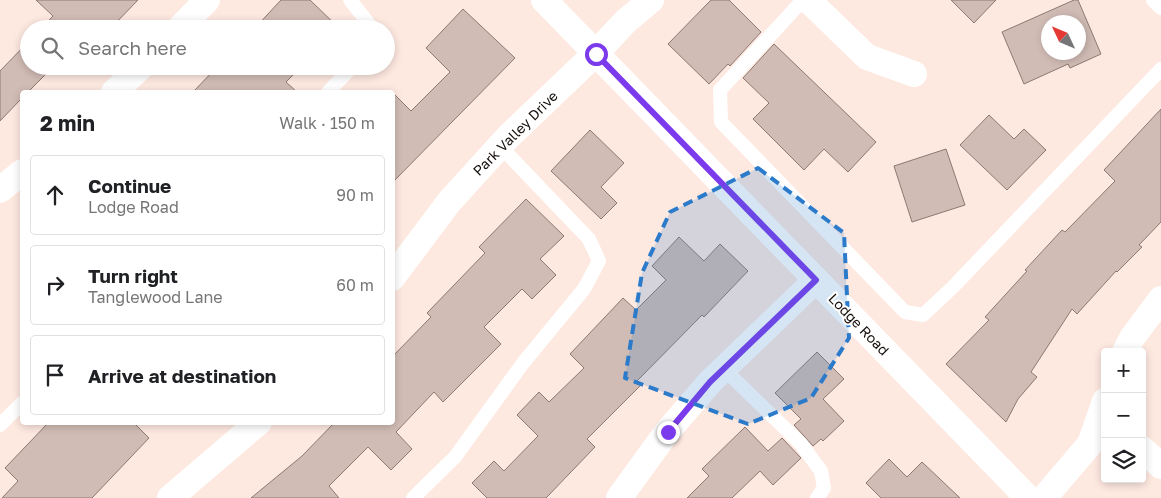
<!DOCTYPE html>
<meta charset="utf-8">
<style>
body{margin:0;font-family:"Golos Text",sans-serif;background:#f2f2f2;color:#202124}
.controls{position:absolute;right:15px;bottom:15px;display:grid;overflow:hidden;border-radius:5px;box-shadow:0 2px 8px #0003}
.controls button{width:45px;height:45px;display:grid;place-items:center;padding:0;border:0;border-bottom:1px solid #e0e0e0;background:#fff;color:#202124;font:25px sans-serif}
.compass{position:absolute;left:1041px;top:15px;width:45px;height:45px;border-radius:50%;background:#fff;box-shadow:0 2px 8px #0003;rotate:314deg}
.stop{position:absolute;width:15px;height:15px;margin:-11px;border:4px solid #7c3aed;border-radius:50%;background:#fff}
.stop.end{background:#7c3aed;border-color:#fff;box-shadow:0 1px 5px #0008}
.list{margin:0;padding:0;list-style:none}
h2{display:flex;justify-content:space-between;align-items:center;height:65px;margin:0;padding:0 20px;font-size:21px}
h2 small{font-size:16px;font-weight:400;color:#757577}
.list li{display:grid;grid-template-columns:32px 1fr auto;gap:15px;align-items:center;box-sizing:border-box;height:80px;margin:0 10px 10px;padding:0 10px;border:1px solid #e0e0e0;border-radius:5px}
.list b{display:block;font-size:19px;white-space:nowrap}
.list p{margin:0;font-size:16px;white-space:nowrap;color:#757577}
.list em{font-size:16px;font-style:normal;color:#757577}
.icon{flex:none;width:28px;height:28px;fill:none;stroke:currentColor;stroke-width:2;stroke-linecap:round;stroke-linejoin:round}
.map{position:relative;flex:none;width:1161px;height:498px;overflow:hidden}
.search{position:absolute;background:#fff;box-shadow:0 2px 8px #0003;left:20px;top:20px;width:375px;height:55px;display:flex;align-items:center;gap:12px;box-sizing:border-box;padding:0 18px;border-radius:28px;color:#757577;font-size:19px}
.panel{position:absolute;background:#fff;box-shadow:0 2px 8px #0003;left:20px;top:90px;width:375px;height:335px;border-radius:5px}
.map>svg:first-child{display:block}
</style>
<div class="map">
<svg width="1161" height="498" viewBox="0 0 1161 498">
<rect width="100%" height="100%" fill="#fee9e1"/>
<g fill="#d1bcb5" stroke="#8c7972" fill-rule="evenodd">
<path d="M 36,0 L 138,0 L 110,29 L 41,29 L 53,16 Z"/>
<path d="M 281,0 L 310,0 L 340,29 L 254,29 Z"/>
<path d="M 711,0 L 729,0 L 761,32 L 730,66 L 728,64 L 709,84 L 668,44 Z"/>
<path d="M 951,0 L 996,0 L 974,23 Z"/>
<path d="M 1074,0 L 1078,0 L 1101,54 L 1070,68 L 1068,64 L 1024,84 L 1002,32 ZM 1048,22 L 1078,22 L 1078,52 L 1048,52 Z"/>
<path d="M 463,9 L 515,58 L 392,183 L 392,92 L 411,111 L 450,72 L 426,48 Z"/>
<path d="M 29,41 L 29,66 L 54,66 L 28,92 L 22,92 L 22,98 L 0,121 L 0,71 Z"/>
<path d="M 774,44 L 876,142 L 848,172 L 824,149 L 804,170 L 753,119 L 769,103 L 743,78 Z"/>
<path d="M 218,66 L 302,66 L 286,82 L 297,92 L 193,92 Z"/>
<path d="M 1161,109 L 1161,222 L 1139,245 L 1142,247 L 1117,272 L 1116,271 L 1077,314 L 1072,309 L 1031,372 L 1037,377 L 1018,399 L 1006,422 L 946,364 L 989,320 L 985,317 L 1027,271 L 1025,270 L 1062,230 L 1065,232 L 1115,181 L 1104,170 Z"/>
<path d="M 989,115 L 1014,139 L 1024,129 L 1046,150 L 1007,190 L 960,145 Z"/>
<path d="M 590,130 L 624,163 L 601,187 L 617,203 L 601,219 L 551,171 Z"/>
<path d="M 946,149 L 965,205 L 912,222 L 894,166 Z"/>
<path d="M 526,199 L 564,236 L 540,259 L 556,275 L 532,299 L 522,289 L 484,327 L 501,344 L 443,402 L 434,392 L 396,432 L 412,449 L 391,470 L 368,447 L 329,486 L 339,498 L 251,498 L 302,456 L 335,422 L 392,422 L 392,357 L 431,317 L 427,313 L 485,253 L 479,247 Z"/>
<path d="M 679,237 L 704,261 L 720,244 L 748,271 L 704,317 L 702,315 L 637,381 L 641,385 L 587,439 L 595,447 L 546,498 L 487,498 L 472,483 L 494,461 L 504,471 L 538,436 L 517,415 L 539,392 L 549,402 L 584,368 L 570,354 L 623,298 L 636,310 L 666,280 L 652,266 Z"/>
<path d="M 817,352 L 844,379 L 823,399 L 844,421 L 823,441 L 821,439 L 813,446 L 794,425 L 801,419 L 775,393 Z"/>
<path d="M 49,422 L 133,422 L 149,438 L 92,498 L 2,498 L 18,481 L 5,468 Z"/>
<path d="M 745,427 L 768,451 L 782,438 L 801,458 L 773,485 L 760,471 L 732,498 L 687,498 L 709,476 L 702,469 Z"/>
<path d="M 889,459 L 907,477 L 922,462 L 960,498 L 881,498 L 866,483 Z"/>
</g>
<g fill="none" stroke-linecap="round" stroke-linejoin="round">
<g stroke="#fff" stroke-width="14">
<path d="M 350,0 L 373,29"/>
<path d="M 803,0 L 720,90 L 721,122 L 905,312 L 923,315 L 953,287 L 1161,69"/>
<path d="M 1153,0 L 1161,8"/>
<path d="M 328,92 L 353,66"/>
<path d="M 724,369 L 801,444 L 821,471 L 824,488 L 817,498"/>
<path d="M 0,425 L 22,403"/>
<path d="M 413,498 L 455,457 L 523,363 L 584,289 L 599,261 L 589,239 L 500,146"/>
</g>
<g stroke="#fff" stroke-width="26">
<path d="M 544,0 L 1028,498"/>
<path d="M 808,0 L 867,57 L 914,74"/>
<path d="M 179,29 L 207,0"/>
<path d="M 114,92 L 142,66"/>
<path d="M 0,190 L 22,172"/>
<path d="M 392,278 L 449,202 L 508,137 L 595,54 L 626,21 L 651,0"/>
<path d="M 1125,352 L 1132,338 L 1161,299"/>
<path d="M 1142,449 L 1161,466"/>
<path d="M 170,498 L 259,422"/>
<path d="M 619,498 L 667,432 L 710,382 L 816,280"/>
<path d="M 1044,498 L 1090,444 L 1105,401"/>
</g>
</g>
<g fill="none" stroke-linecap="round" stroke-linejoin="round">
<path stroke="#7c3aed" stroke-width="6" d="M 596,54 L 816,280 L 710,382 L 668,432"/>
</g>
<path fill="#2c7bca" fill-opacity="0.2" stroke="#2c7bca" stroke-width="4" stroke-dasharray="10 6" stroke-linejoin="round" d="M 758,168 L 844,233 L 849,338 L 811,398 L 748,424 L 625,378 L 642,273 L 670,212 Z"/>
<g text-anchor="middle" dominant-baseline="central" stroke-width="4" stroke-linejoin="round" paint-order="stroke">
<g font-size="14" fill="#160f0c" stroke="#fff">
<text transform="translate(515 133) rotate(-45)">Park Valley Drive</text>
<text transform="translate(859 324) rotate(46)">Lodge Road</text>
</g>
</g>
</svg>
<div class="controls">
<button>+</button>
<button>−</button>
<button><svg class="icon" aria-label="layers" viewBox="0 0 24 24"><path d="M12 4l9 5-9 5-9-5zM3 14l9 5 9-5"/></svg></button>
</div>
<svg class="compass" viewBox="-18 -18 36 36"><path d="M0-13l5 13h-10z" fill="#e53935"/><path d="M0 13l5-13h-10z" fill="#757577"/></svg>
<div class="stop" style="left:596px;top:54px"></div>
<div class="stop end" style="left:668px;top:432px"></div>
<div class="search"><svg class="icon" aria-label="search" viewBox="0 0 24 24"><circle cx="10" cy="10" r="6"/><path d="M15 15l6 6"/></svg>Search here</div>
<section class="panel">
<h2>2 min<small>Walk · 150 m</small></h2>
<ul class="list">
<li><svg class="icon" aria-label="ahead" viewBox="0 0 24 24"><path d="M12 20V5M6 11l6-6 6 6"/></svg><div><b>Continue</b><p>Lodge Road</p></div><em>90 m</em></li>
<li><svg class="icon" aria-label="right" viewBox="0 0 24 24"><path d="M7 20v-9h11M14 6l5 5-5 5"/></svg><div><b>Turn right</b><p>Tanglewood Lane</p></div><em>60 m</em></li>
<li><svg class="icon" aria-label="arrive" viewBox="0 0 24 24"><path d="M6 21V4h12l-3 4 3 4H6"/></svg><div><b>Arrive at destination</b></div></li>
</ul>
</section>
</div>
